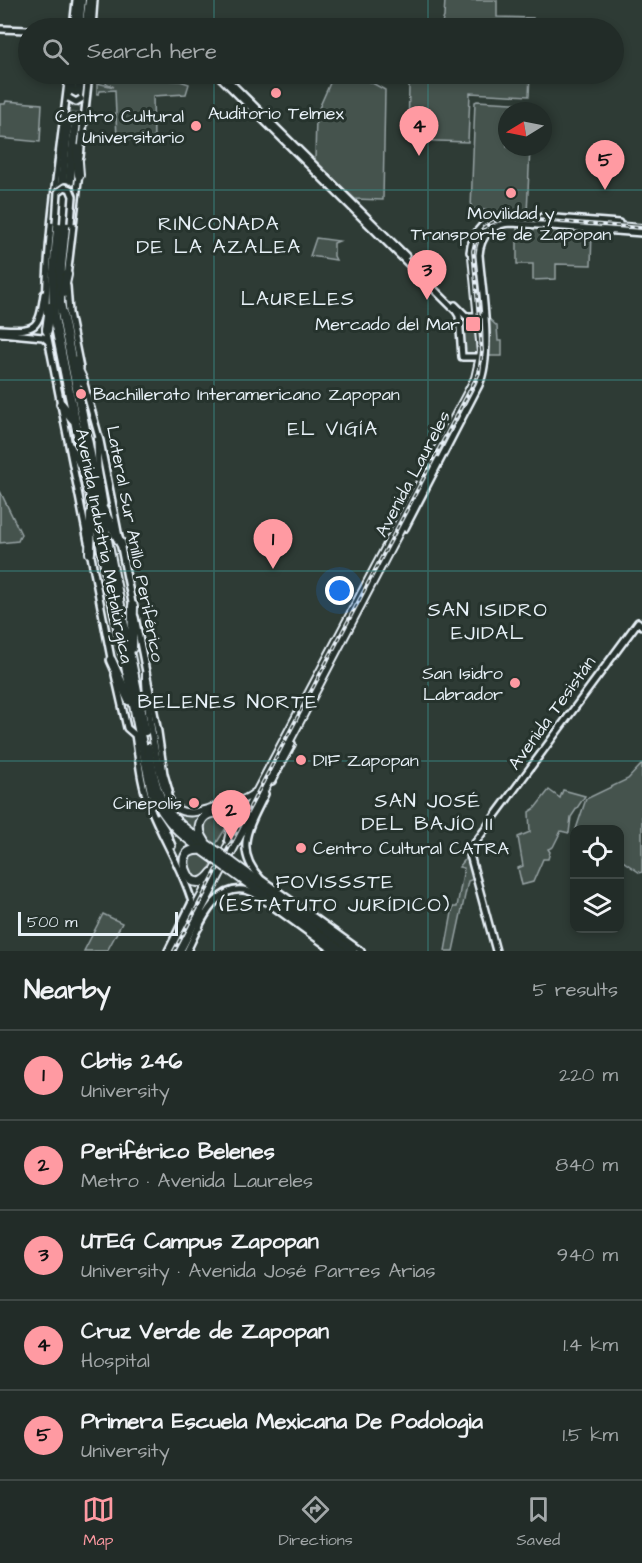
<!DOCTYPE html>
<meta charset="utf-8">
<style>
body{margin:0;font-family:"Architects Daughter",sans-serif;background:#2e3834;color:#f1f3f6}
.controls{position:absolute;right:18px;bottom:18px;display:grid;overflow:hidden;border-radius:12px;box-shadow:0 3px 9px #0003}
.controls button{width:54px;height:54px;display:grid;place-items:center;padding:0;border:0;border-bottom:2px solid #3f4845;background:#222c28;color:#f1f3f6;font:30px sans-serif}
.compass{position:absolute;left:498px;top:102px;width:54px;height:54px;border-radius:50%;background:#222c28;box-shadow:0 3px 9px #0003;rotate:260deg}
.scale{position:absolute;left:18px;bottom:15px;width:160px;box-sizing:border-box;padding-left:6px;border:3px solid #e8f1f8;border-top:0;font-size:16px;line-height:21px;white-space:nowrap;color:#e8f1f8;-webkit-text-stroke:4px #26332d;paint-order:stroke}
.you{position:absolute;left:340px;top:591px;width:21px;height:21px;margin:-15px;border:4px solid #fff;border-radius:50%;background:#1a73e8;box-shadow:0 0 0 9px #1a73e833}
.badge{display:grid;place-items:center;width:39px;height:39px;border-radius:50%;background:#ff9aa2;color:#111;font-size:20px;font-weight:700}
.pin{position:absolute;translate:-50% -50px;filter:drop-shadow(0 2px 3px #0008)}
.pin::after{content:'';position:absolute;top:32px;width:21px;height:18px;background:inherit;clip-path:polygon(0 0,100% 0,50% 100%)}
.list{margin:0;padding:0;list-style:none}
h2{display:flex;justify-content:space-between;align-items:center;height:78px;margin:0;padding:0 24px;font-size:26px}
h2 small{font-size:20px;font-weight:400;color:#a2a7a8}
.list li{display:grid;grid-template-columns:39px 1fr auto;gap:18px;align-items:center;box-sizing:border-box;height:90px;padding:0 24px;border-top:2px solid #3f4845}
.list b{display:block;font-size:22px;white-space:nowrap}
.list p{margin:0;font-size:20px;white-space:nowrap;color:#a2a7a8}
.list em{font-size:20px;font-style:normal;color:#a2a7a8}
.icon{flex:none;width:33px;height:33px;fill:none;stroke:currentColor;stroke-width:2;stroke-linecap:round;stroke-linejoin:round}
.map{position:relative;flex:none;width:642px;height:951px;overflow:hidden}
.search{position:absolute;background:#222c28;box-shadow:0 3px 9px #0003;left:18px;right:18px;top:18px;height:66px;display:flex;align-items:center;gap:15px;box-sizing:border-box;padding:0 21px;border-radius:33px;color:#a2a7a8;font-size:22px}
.sheet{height:528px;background:#222c28}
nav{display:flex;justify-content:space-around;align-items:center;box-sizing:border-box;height:84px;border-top:2px solid #3f4845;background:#222c28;font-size:16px;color:#a2a7a8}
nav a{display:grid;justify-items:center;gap:3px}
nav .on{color:#ff9aa2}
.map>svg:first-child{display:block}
</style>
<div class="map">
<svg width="642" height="951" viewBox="0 0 642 951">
<rect width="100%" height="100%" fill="#2e3b35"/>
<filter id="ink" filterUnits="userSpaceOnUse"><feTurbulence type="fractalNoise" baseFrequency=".0167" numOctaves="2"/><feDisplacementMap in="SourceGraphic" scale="12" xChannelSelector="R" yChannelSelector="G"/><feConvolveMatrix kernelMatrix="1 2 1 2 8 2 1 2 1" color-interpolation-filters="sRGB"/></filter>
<g filter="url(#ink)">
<g fill="#45524e" stroke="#96a2a3" stroke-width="1.5">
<path d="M 445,0 L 497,0 L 497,17 L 533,18 L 532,28 L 440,28 L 444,17 Z"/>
<path d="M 138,74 L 149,74 L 150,79 L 180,81 L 189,84 L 186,94 L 153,96 L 154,139 L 117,140 L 115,90 L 100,91 L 99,94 L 97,94 L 97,83 L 114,87 L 106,83 L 106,81 L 136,80 Z"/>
<path d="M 334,74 L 356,74 L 385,90 L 383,200 L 355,199 L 315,161 L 316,115 Z"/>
<path d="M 414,74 L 530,74 L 529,96 L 470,93 L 468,142 L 408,140 L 409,86 Z"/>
<path d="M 6,101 L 42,104 L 40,142 L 0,138 L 0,104 L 5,104 Z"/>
<path d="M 477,101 L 531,104 L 531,111 L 507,111 L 507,147 L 530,147 L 527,214 L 471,209 L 475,102 Z"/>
<path d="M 517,226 L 592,231 L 591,265 L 556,264 L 556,279 L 533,280 L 533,264 L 517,264 Z"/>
<path d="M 316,238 L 339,241 L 334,243 L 334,256 L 336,260 L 310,256 Z"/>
<path d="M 473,317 L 474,318 L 477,355 L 468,354 L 463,351 L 461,318 Z"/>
<path d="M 487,317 L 497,326 L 498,341 L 502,341 L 502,356 L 487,356 Z"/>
<path d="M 0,491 L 21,534 L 18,541 L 0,543 Z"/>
<path d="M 642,764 L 642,872 L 640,873 L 620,859 L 620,830 L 576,829 L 586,799 L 628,779 Z"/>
<path d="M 549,790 L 560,798 L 563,790 L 585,796 L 571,817 L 569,833 L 561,831 L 553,847 L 548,849 L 550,852 L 548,859 L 543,859 L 533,882 L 522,885 L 518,868 L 523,866 L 518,837 L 530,832 L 529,812 L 535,808 Z"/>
<path d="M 240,803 L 244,803 L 232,825 L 213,811 L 197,831 L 198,836 L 181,823 L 174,810 C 192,822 221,808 240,803 Z"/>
<path d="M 214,815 L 226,819 L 227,826 L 214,847 L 206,840 L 202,823 Z"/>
<path d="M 197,853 L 213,862 L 204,879 L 194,880 L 185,863 L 189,855 Z"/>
<path d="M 468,856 L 471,860 L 476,878 L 468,881 L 453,951 L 445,951 L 453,907 L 457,907 L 464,868 L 459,867 Z"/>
<path d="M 103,914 L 122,923 L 107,951 L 84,951 Z"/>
</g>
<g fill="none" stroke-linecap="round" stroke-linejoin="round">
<g stroke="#4a5652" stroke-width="8" stroke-dasharray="8 4" stroke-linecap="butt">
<path d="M 68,119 L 71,95"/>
<path d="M 76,120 L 78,96"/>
</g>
<g stroke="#e8f1f8" stroke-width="10">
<g id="secondary">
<path d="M 73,28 L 76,0"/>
<path d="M 92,28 L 94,0"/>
<path d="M 92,28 L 106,28"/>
<path d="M 0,29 L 28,30"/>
<path d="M 217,74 L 456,311 L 459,316 L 462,357 L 481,357"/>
<path d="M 222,74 L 406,256"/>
<path d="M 80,157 L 89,74"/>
<path d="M 542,217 L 619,223"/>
<path d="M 470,252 C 472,231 487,216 509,214"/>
<path d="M 67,277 L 79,173"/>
<path d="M 67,286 L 69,313 L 80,368"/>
<path d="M 455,305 L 466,316 L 481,316"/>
<path d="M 46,312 C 47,232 60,153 69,74"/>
<path d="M 46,328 L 88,542"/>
<path d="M 0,329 C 36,331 39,330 44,294"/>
<path d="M 0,333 L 43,337 L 48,341"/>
<path d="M 83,380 L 100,441 L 133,608"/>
<path d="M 97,440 L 98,468 L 104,504"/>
<path d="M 71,446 L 83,474"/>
<path d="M 405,528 L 479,385 C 493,352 482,292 479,255 C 480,236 493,223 512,223 L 642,233"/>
<path d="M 90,551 L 112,663"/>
<path d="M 135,617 L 158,732 L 164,774 L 169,791"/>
<path d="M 115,675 L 127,728 L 135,735 C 139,758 140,782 149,804 C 161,837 182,867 192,902 L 168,951"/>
<path d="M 272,781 L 292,744"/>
<path d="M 265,794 C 251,824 232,849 261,879 L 361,951"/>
<path d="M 157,817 L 165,829 L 172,846"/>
<path d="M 187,951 C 200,925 218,873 257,895 L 334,951"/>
<path d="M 496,951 L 469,851 L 638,622 L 642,626"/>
</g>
</g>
<g stroke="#e8f1f8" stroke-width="10">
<g id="primary">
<path d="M 146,674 C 145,697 158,795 176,808 C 188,817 202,810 215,807 C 229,804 243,802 254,793"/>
<path d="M 199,927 L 201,913"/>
<path d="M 172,951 L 475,378 L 481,352 L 472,256 C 473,235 487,220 508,217 L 642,228"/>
<path d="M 180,951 L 437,460"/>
</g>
</g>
<g stroke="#e8f1f8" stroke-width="12">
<g id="highway">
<path d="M 78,28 L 81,0"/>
<path d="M 86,28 L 90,0"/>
<path d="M 71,95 L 73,74"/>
<path d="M 78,96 L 81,74"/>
<path d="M 68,119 L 53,282 L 54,317 L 66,377 L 152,792 C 167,826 186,838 215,859"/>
<path d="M 76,120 L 61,266 L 60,303 L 145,731"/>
<path d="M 77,149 L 79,175"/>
<path d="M 63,293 L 67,275"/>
<path d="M 47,330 L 50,307"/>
<path d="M 74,361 L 83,381"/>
<path d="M 61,404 L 73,419"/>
<path d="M 102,508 L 121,544"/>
<path d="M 90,553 L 91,514"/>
<path d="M 132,648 L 133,606"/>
<path d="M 111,660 L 129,700"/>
<path d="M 148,748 C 152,766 154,787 163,803 C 174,825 199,839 219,853"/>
<path d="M 205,842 C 182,809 242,798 229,840"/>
<path d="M 203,850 C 180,848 181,865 191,880 C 200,885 206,881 212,873"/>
<path d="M 231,862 L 352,951"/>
<path d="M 227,868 L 342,951"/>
</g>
</g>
<use href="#secondary" stroke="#26332d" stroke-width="5"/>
<use href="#primary" stroke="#26332d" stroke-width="6"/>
<use href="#highway" stroke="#26332d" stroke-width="8"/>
<g stroke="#e8f1f8" stroke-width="4">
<path id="rail" d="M 174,951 L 479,373 L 482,351 L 473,251 L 476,239 L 484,227 L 497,220 L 510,218 L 642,228"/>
</g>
<use href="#rail" stroke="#26332d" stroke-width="1.5" stroke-dasharray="4.5" stroke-linecap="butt"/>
<g stroke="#e8f1f8" stroke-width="10" stroke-linecap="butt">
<g id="secondary-bridge">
<path d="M 69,98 L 76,102 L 81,99"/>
<path d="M 56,223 L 58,192 L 65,187 L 70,189 L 73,196 L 71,223"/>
</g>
</g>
<g stroke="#e8f1f8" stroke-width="12" stroke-linecap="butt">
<g id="highway-bridge">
<path d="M 219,853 L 231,862"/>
<path d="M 215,859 L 227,868"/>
</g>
</g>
<use href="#secondary-bridge" stroke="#26332d" stroke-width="5"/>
<use href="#highway-bridge" stroke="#26332d" stroke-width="8"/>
</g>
</g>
<path fill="none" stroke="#3a8f8a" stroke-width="1.5" stroke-opacity="0.55" d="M 214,0 L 214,28M 428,0 L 428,28M 214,74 L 214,951M 428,74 L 428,951M 0,190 L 642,190M 0,380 L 642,380M 0,571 L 642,571M 0,761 L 642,761"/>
<g fill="#ff9aa2" stroke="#26332d" stroke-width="2">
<circle cx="276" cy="93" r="6"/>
<circle cx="196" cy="126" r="6"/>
<circle cx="511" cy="193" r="6"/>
<rect x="465" y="316" width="16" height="16" rx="3"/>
<circle cx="81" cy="394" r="6"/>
<circle cx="515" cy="683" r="6"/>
<circle cx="301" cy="760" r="6"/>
<circle cx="194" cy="803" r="6"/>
<circle cx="301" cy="848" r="6"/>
</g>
<g text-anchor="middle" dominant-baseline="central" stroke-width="6" stroke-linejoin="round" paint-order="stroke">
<g font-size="18" fill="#e8f1f8" stroke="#26332d" text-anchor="end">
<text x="276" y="113" text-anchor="middle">Auditorio Telmex</text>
<text x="184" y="116">Centro Cultural<tspan x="184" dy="21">Universitario</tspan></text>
<text x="511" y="213" text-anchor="middle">Movilidad y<tspan x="511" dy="21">Transporte de Zapopan</tspan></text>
<text x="460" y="324">Mercado del Mar</text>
<text x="93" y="394" text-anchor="start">Bachillerato Interamericano Zapopan</text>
<text x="503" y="673">San Isidro<tspan x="503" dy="21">Labrador</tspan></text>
<text x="313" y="760" text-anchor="start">DIF Zapopan</text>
<text x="182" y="803">Cinepolis</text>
<text x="313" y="848" text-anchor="start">Centro Cultural CATRA</text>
</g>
<g font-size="18" fill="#e8f1f8" stroke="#26332d">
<text transform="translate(413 474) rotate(-62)">Avenida Laureles</text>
<text transform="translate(135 544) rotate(79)">Lateral Sur Anillo Periférico</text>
<text transform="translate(104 546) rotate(79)">Avenida Industria Metalúrgica</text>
<text transform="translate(552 713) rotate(-54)">Avenida Tesistán</text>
</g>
<g font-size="20" letter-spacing="1.5" fill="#e8f1f8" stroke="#26332d">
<text x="219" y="224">RINCONADA<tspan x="219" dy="23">DE LA AZALEA</tspan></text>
<text x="298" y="299">LAURELES</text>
<text x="333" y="429">EL VIGÍA</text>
<text x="488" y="610">SAN ISIDRO<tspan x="488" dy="23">EJIDAL</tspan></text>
<text x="228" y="702">BELENES NORTE</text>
<text x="428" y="801">SAN JOSÉ<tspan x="428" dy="23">DEL BAJÍO II</tspan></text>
<text x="335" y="882">FOVISSSTE<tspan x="335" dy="23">(ESTATUTO JURÍDICO)</tspan></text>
</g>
</g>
</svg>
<div class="controls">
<button><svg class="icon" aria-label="locate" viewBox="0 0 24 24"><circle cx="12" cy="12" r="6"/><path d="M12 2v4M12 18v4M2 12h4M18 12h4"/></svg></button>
<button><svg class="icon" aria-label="layers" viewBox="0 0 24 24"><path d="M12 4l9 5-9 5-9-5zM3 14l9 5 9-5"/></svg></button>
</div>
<svg class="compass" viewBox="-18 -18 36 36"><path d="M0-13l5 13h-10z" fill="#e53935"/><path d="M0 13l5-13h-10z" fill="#a2a7a8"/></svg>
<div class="scale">500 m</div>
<div class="you"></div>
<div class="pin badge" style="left:273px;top:569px">1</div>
<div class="pin badge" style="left:231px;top:840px">2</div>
<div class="pin badge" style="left:427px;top:300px">3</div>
<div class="pin badge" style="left:419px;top:156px">4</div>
<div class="pin badge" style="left:605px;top:190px">5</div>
<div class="search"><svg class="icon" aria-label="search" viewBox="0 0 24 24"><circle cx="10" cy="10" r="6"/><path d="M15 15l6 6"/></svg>Search here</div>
</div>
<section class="sheet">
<h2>Nearby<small>5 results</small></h2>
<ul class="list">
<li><span class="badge">1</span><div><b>Cbtis 246</b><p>University</p></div><em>220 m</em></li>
<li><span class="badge">2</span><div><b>Periférico Belenes</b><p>Metro · Avenida Laureles</p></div><em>840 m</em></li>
<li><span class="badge">3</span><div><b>UTEG Campus Zapopan</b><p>University · Avenida José Parres Arias</p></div><em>940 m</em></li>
<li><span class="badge">4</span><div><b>Cruz Verde de Zapopan</b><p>Hospital</p></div><em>1.4 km</em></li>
<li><span class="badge">5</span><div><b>Primera Escuela Mexicana De Podologia</b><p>University</p></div><em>1.5 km</em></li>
</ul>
</section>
<nav>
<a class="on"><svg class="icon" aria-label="map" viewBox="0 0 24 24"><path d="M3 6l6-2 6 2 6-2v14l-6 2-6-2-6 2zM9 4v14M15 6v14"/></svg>Map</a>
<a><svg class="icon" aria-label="directions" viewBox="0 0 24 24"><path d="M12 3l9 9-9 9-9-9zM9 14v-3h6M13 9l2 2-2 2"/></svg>Directions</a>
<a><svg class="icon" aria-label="saved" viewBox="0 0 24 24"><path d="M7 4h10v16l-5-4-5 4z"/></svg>Saved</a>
</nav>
